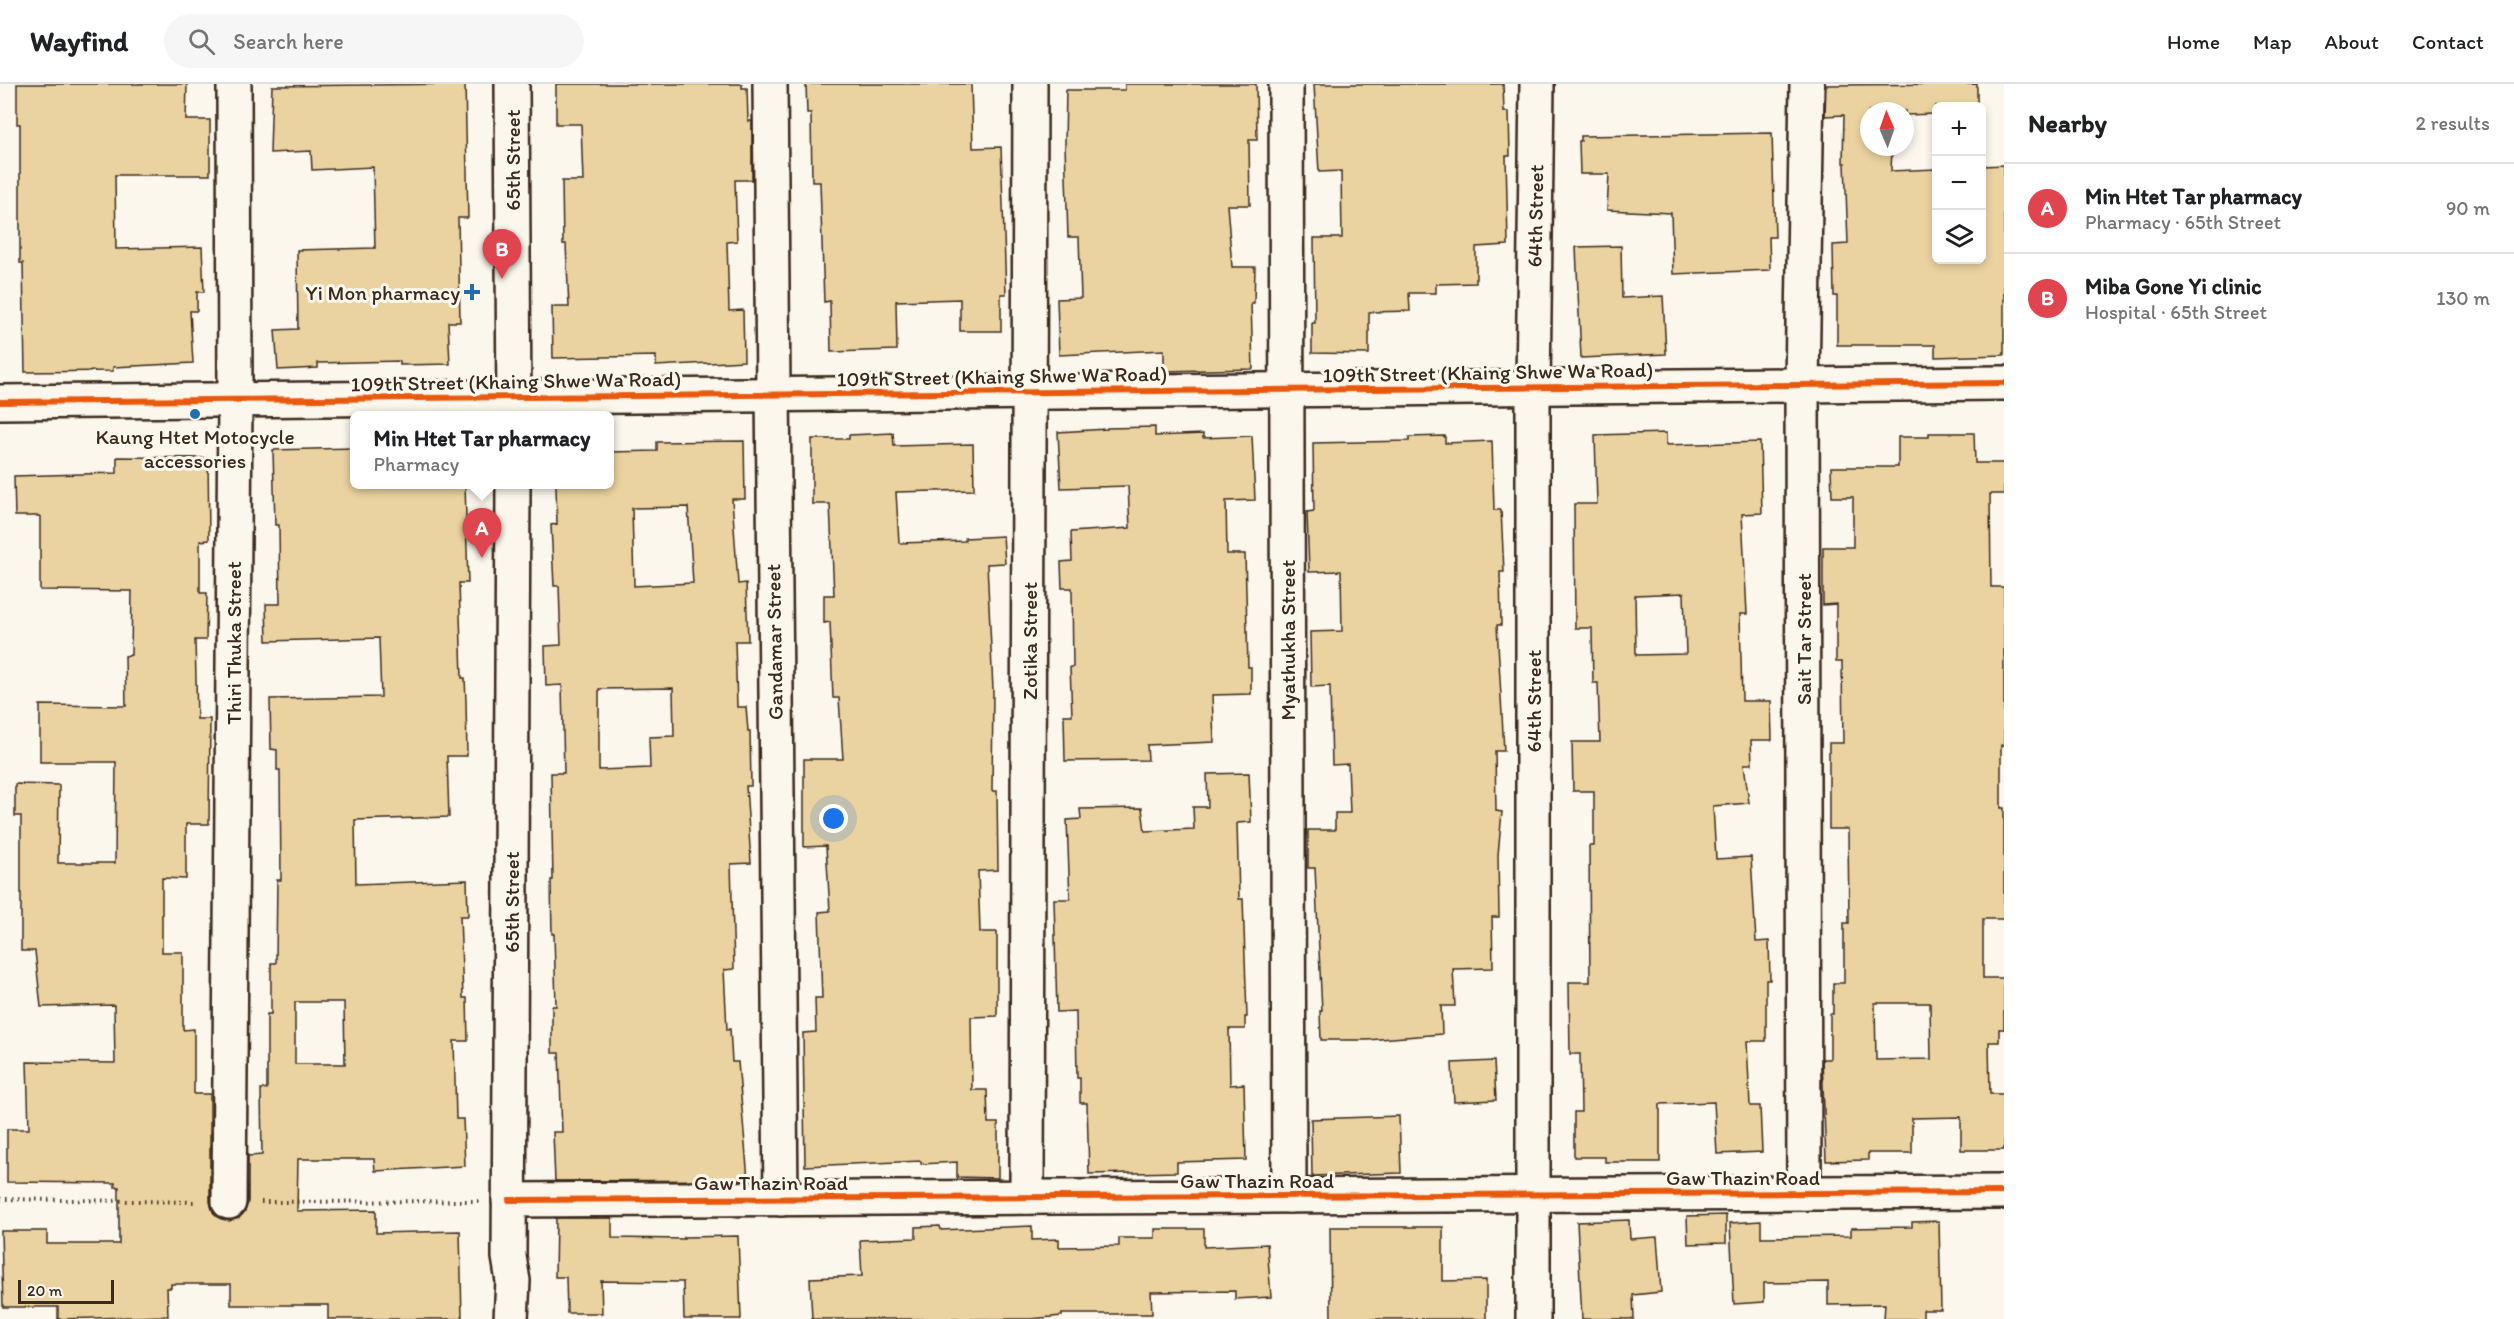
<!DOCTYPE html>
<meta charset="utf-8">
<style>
body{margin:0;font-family:Itim,sans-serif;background:#f6f6f6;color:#202124}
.controls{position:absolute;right:18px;top:18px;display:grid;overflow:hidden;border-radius:9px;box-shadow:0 3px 9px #0003}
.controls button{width:54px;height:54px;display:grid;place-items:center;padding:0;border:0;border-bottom:2px solid #e0e0e0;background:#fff;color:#202124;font:30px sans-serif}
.compass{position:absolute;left:1860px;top:18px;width:54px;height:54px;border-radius:50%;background:#fff;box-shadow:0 3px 9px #0003;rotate:358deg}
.scale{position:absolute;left:18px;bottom:15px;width:96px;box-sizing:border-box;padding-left:6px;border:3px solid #3b2a1e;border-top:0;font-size:16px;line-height:21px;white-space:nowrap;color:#3b2a1e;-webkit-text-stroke:4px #fbf7ec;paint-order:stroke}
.you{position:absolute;left:834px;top:735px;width:21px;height:21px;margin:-15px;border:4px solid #fff;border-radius:50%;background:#1a73e8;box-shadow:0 0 0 9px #1a73e833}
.badge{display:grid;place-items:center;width:39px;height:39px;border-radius:50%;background:#1f6fb2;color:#fff;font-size:20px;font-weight:700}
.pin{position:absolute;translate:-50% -50px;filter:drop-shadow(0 2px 3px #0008)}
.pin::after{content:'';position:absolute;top:32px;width:21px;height:18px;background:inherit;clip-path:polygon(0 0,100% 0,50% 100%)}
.popup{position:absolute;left:350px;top:327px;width:264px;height:78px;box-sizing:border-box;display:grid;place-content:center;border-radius:9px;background:#fff;filter:drop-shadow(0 2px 4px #0005);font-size:20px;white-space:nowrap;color:#757577}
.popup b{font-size:22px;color:#202124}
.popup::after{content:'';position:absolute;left:50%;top:100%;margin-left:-12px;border:12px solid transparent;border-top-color:#fff}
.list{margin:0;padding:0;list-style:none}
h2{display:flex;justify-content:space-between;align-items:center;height:78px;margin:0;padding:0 24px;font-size:26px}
h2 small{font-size:20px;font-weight:400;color:#757577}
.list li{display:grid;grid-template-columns:39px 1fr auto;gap:18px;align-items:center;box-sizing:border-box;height:90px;padding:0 24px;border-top:2px solid #e0e0e0}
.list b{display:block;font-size:22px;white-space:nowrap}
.list p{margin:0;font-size:20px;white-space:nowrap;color:#757577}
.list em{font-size:20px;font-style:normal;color:#757577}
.icon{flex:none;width:33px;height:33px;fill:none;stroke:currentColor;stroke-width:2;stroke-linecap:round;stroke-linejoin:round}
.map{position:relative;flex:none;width:2004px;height:1235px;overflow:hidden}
header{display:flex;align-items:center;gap:36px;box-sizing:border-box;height:84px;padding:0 30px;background:#fff;border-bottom:2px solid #e0e0e0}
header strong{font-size:28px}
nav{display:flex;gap:33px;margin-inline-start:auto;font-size:21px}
.search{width:420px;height:54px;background:#f6f6f6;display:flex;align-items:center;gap:15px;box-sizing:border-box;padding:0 21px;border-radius:33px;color:#757577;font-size:22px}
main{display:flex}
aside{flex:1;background:#fff}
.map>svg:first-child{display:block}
</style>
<header>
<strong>Wayfind</strong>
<div class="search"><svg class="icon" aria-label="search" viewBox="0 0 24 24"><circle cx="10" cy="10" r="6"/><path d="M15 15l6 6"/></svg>Search here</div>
<nav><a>Home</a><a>Map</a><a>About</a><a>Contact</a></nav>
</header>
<main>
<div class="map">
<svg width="2004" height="1235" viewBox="0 0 2004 1235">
<rect width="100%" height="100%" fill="#fbf7ec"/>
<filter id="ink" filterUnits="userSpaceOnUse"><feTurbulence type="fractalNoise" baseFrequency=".0167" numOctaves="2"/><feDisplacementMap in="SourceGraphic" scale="12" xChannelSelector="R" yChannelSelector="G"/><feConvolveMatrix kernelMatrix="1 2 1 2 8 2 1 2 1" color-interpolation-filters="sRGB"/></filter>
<g filter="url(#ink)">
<g fill="#ebd3a1" stroke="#3b2a1e" stroke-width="1.5" fill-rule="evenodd">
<path d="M 17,0 L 187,0 L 186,36 L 210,36 L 210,91 L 115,91 L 116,165 L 202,163 L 204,208 L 197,208 L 197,227 L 190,227 L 193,279 L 113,283 L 113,287 L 25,288 L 23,179 L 20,179 L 20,40 L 17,40 Z"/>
<path d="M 465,0 L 468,134 L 458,134 L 460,238 L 448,238 L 450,280 L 400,281 L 400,277 L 318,279 L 318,284 L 278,286 L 275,246 L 298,245 L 297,166 L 375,164 L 373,83 L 312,86 L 311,67 L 270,69 L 272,2 Z"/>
<path d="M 556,0 L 742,0 L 742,4 L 747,4 L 748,37 L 752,37 L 752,96 L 735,96 L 737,157 L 727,158 L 729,227 L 743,226 L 744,277 L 656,282 L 656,272 L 553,274 L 552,223 L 569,223 L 566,160 L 563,160 L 562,97 L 583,97 L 581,40 L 556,40 Z"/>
<path d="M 806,0 L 971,0 L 973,64 L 1001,63 L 1006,210 L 1001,210 L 1001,247 L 960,247 L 960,215 L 896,217 L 897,266 L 831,268 L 830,217 L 824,218 L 820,98 L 812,98 L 811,29 L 807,29 Z"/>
<path d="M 1125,0 L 1256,0 L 1257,56 L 1249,56 L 1250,121 L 1227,121 L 1232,183 L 1255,183 L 1254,219 L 1251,219 L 1253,285 L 1164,287 L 1164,266 L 1059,271 L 1057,215 L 1081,214 L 1079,153 L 1068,153 L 1065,61 L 1066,6 L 1125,6 Z"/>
<path d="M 1314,0 L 1503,0 L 1504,28 L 1509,28 L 1510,72 L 1506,72 L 1508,161 L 1476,163 L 1476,199 L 1436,200 L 1436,209 L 1409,209 L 1410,227 L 1369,228 L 1369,270 L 1312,269 L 1312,239 L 1315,239 L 1314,154 L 1342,154 L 1341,87 L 1319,88 Z"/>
<path d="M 1977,0 L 1977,22 L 1936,22 L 1936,30 L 1905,31 L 1905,27 L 1869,27 L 1869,63 L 1892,63 L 1891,87 L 1936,85 L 1936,176 L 1982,176 L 1982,82 L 2004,81 L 2004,271 L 1935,273 L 1935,261 L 1837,261 L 1837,212 L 1834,212 L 1833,161 L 1848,160 L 1845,79 L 1843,79 L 1844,31 L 1825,32 L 1826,1 Z"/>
<path d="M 1772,49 L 1775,153 L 1769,153 L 1770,186 L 1673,190 L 1671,129 L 1607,126 L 1609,90 L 1580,90 L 1579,57 L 1581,57 L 1581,52 Z"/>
<path d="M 1621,162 L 1622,214 L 1663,212 L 1666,270 L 1581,274 L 1576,163 Z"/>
<path d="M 1155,343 L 1155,352 L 1203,350 L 1203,354 L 1252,352 L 1255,416 L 1226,417 L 1227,470 L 1245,470 L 1248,583 L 1251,583 L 1251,610 L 1212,611 L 1214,658 L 1147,661 L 1148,676 L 1065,677 L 1064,631 L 1072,631 L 1070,583 L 1073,583 L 1072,504 L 1062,504 L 1061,478 L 1072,477 L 1071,448 L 1130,444 L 1128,402 L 1061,404 L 1058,348 L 1107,345 L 1107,344 Z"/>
<path d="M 893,349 L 894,362 L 973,360 L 974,406 L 896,408 L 899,459 L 965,457 L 965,454 L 1003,452 L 1005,479 L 987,480 L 993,606 L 992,707 L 997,707 L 998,786 L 978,787 L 980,848 L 997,848 L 997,932 L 971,933 L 972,1006 L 987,1006 L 988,1039 L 998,1039 L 998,1094 L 957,1093 L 957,1078 L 921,1080 L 921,1077 L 805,1082 L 803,949 L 816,948 L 815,914 L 822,914 L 819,828 L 830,827 L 826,762 L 804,763 L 804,675 L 843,675 L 839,614 L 833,614 L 830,538 L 824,539 L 824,511 L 834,511 L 830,420 L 812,420 L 812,355 L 849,355 L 849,351 Z"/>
<path d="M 1666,349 L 1666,361 L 1760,358 L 1762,429 L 1742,430 L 1747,530 L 1740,530 L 1742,617 L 1771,617 L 1772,656 L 1751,656 L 1752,680 L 1744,680 L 1749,719 L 1713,722 L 1716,775 L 1751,773 L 1756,858 L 1769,857 L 1770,896 L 1766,896 L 1766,957 L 1747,957 L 1750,1022 L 1760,1022 L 1762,1068 L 1717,1070 L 1714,1018 L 1660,1020 L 1660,1078 L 1605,1078 L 1605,1073 L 1574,1073 L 1574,1028 L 1581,1028 L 1580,970 L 1570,970 L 1569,898 L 1590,898 L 1589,762 L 1594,762 L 1594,707 L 1573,707 L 1572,658 L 1600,658 L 1598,599 L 1593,599 L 1592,544 L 1575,544 L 1574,420 L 1597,420 L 1595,351 ZM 1684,509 L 1686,570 L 1636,571 L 1635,511 Z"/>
<path d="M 1929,349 L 1974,349 L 1975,379 L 2004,379 L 2004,410 L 1990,410 L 1991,503 L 2004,503 L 2004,661 L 2001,661 L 2001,724 L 2004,724 L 2004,835 L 1983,835 L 1983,894 L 2004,894 L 2004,945 L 1999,945 L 1999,958 L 1989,958 L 1990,1010 L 2004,1010 L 2004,1066 L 1961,1066 L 1961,1033 L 1912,1034 L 1912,1069 L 1868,1069 L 1868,1076 L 1826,1077 L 1822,975 L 1830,975 L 1830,930 L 1833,930 L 1833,899 L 1844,899 L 1844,839 L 1849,839 L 1848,745 L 1829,745 L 1829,659 L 1843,659 L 1842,578 L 1836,578 L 1836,520 L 1823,521 L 1823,463 L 1853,463 L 1853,413 L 1832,413 L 1831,383 L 1898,383 L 1898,353 L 1929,353 ZM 1875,919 L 1930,919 L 1931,975 L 1876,976 Z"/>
<path d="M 1445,352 L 1445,359 L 1492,357 L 1494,426 L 1501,426 L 1504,488 L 1500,488 L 1501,541 L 1497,541 L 1504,667 L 1495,667 L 1496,727 L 1502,728 L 1498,771 L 1499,833 L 1492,833 L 1493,884 L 1453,885 L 1455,922 L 1441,922 L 1442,950 L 1367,956 L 1321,956 L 1320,927 L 1322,927 L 1315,784 L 1308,784 L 1308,746 L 1335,746 L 1335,729 L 1350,729 L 1348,680 L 1332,681 L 1330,602 L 1311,603 L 1310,548 L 1342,547 L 1341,487 L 1309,488 L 1307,428 L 1314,427 L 1313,359 L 1409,357 L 1409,353 Z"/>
<path d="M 744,357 L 745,415 L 732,415 L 738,500 L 746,499 L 748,557 L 735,557 L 737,623 L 746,623 L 748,647 L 750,647 L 751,702 L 746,702 L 751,779 L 731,780 L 734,885 L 724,886 L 727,946 L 730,945 L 732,978 L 738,978 L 748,1096 L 555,1097 L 553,1048 L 562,1048 L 559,969 L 552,969 L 552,922 L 556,922 L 554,850 L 552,850 L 551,796 L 553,796 L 551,689 L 564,689 L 562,601 L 546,602 L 545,562 L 561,561 L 559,502 L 554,502 L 551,441 L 557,440 L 556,400 L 609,400 L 609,368 L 657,367 L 657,358 ZM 688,423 L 693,499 L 634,502 L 632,424 ZM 673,604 L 674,652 L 649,653 L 650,684 L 599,686 L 599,605 Z"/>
<path d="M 354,364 L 354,400 L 465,400 L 468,499 L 459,499 L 462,594 L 465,594 L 466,617 L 467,672 L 447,672 L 449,733 L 355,736 L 356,800 L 467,796 L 468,832 L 460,832 L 463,914 L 467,914 L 468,957 L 454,957 L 456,1035 L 463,1035 L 465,1082 L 375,1087 L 374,1075 L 298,1075 L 297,1127 L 376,1126 L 376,1149 L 460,1147 L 462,1235 L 328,1235 L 328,1221 L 231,1221 L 231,1200 L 171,1200 L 171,1204 L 167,1204 L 168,1232 L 58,1235 L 58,1223 L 3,1223 L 1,1147 L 47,1147 L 47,1160 L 119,1160 L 119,1103 L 115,1103 L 115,1099 L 7,1098 L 7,1045 L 29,1045 L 27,978 L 115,979 L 114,921 L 41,923 L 35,867 L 21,867 L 21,732 L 15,732 L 15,700 L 59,701 L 58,779 L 115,779 L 116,678 L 40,678 L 40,621 L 126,622 L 125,572 L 131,571 L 132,507 L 40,506 L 40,432 L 15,432 L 14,392 L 117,389 L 117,373 L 208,374 L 209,456 L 200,457 L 200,509 L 207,509 L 206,556 L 195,556 L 197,635 L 210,635 L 209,740 L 186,740 L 186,795 L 162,794 L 162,868 L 183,868 L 183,946 L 194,945 L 194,1010 L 210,1010 L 210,1118 L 213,1128 L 219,1134 L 229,1137 L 239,1134 L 245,1127 L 248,1118 L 248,1072 L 262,1071 L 261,1005 L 267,1005 L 267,930 L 271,930 L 271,879 L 276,879 L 277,796 L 281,796 L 280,686 L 277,686 L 277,666 L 271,665 L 270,615 L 381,613 L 379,554 L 267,557 L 266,520 L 280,520 L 279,441 L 275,441 L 273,366 ZM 295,918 L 344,918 L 345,980 L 295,980 Z"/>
<path d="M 1249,689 L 1251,738 L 1237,739 L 1239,815 L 1243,815 L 1247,933 L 1245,933 L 1245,945 L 1229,945 L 1230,1001 L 1244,1000 L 1246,1076 L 1177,1078 L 1177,1088 L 1089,1090 L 1087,1019 L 1080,1019 L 1080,994 L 1077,994 L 1076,927 L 1057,928 L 1054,815 L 1070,815 L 1067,736 L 1081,735 L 1080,725 L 1142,724 L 1145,747 L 1194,745 L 1193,723 L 1208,723 L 1207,690 Z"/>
<path d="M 1494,977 L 1496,1016 L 1454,1018 L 1452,979 Z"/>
<path d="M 1399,1032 L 1401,1089 L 1312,1092 L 1311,1035 Z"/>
<path d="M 1726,1131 L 1726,1159 L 1688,1160 L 1687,1132 Z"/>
<path d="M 556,1134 L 612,1134 L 612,1154 L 684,1155 L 684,1153 L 738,1152 L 741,1235 L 684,1235 L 683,1198 L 601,1197 L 602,1229 L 567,1229 L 566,1193 L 555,1193 Z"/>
<path d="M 1629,1136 L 1630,1155 L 1657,1153 L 1661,1208 L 1633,1211 L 1634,1235 L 1582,1235 L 1577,1138 Z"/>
<path d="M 1761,1137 L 1761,1153 L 1851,1152 L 1851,1144 L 1912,1143 L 1912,1138 L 1939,1137 L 1941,1226 L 1923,1226 L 1923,1235 L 1884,1235 L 1885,1220 L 1828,1221 L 1828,1198 L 1764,1199 L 1764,1218 L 1734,1220 L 1730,1139 Z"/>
<path d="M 940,1142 L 941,1146 L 1032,1142 L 1032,1156 L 1059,1155 L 1059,1163 L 1119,1162 L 1119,1154 L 1155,1154 L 1155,1145 L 1204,1145 L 1204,1163 L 1267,1160 L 1271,1213 L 1235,1215 L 1235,1207 L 1151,1208 L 1152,1230 L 1062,1230 L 1062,1232 L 1030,1235 L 812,1235 L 810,1194 L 862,1192 L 860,1156 L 916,1154 L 916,1143 Z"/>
<path d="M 1330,1143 L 1443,1143 L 1443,1197 L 1486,1196 L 1486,1235 L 1331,1235 Z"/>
</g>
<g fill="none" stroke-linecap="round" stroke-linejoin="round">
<g stroke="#3b2a1e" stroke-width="38">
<g id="minor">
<path d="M 512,0 L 514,332"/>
<path d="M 770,0 L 781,1115"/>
<path d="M 1286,0 L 1289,1112"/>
<path d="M 0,318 L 2004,299"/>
<path d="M 1804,1109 L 1802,301 L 1807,0"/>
<path d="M 1027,1113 L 1030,0"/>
<path d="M 509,1116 L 2004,1108"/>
<path d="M 229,1118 L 235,316 L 234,0"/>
<path d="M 511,1235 L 513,1197 L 509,1173 L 513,400"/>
<path d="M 1533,1235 L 1533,304 L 1537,0"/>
</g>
</g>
<g stroke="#3b2a1e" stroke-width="4" stroke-dasharray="1.5 4.5" stroke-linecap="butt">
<path d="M 0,1115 L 197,1118"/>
<path d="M 261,1118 L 479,1117"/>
</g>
<use href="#minor" stroke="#fbf7ec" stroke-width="33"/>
<g stroke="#fbf7ec" stroke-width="10">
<g id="cycleway">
<path d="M 0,318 L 2004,299"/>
<path d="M 509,1116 L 2004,1108"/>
</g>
</g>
<use href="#cycleway" stroke="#e8590c" stroke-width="6"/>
</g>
</g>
<g fill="#1f6fb2" stroke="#fbf7ec" stroke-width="2">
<path d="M469 199h6v6h6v6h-6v6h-6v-6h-6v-6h6z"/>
<circle cx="195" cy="330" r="6"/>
</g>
<g text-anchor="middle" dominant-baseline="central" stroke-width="6" stroke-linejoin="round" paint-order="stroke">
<g font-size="21" fill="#3b2a1e" stroke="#fbf7ec">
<text transform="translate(512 76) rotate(-90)">65th Street</text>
<text transform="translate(1535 132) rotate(-89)">64th Street</text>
<text transform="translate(1488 288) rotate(-1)">109th Street (Khaing Shwe Wa Road)</text>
<text transform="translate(1002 292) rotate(-1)">109th Street (Khaing Shwe Wa Road)</text>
<text transform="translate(516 297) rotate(-1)">109th Street (Khaing Shwe Wa Road)</text>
<text transform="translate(1803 555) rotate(-90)">Sait Tar Street</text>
<text transform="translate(1287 556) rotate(-90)">Myathukha Street</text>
<text transform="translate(1029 557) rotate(-90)">Zotika Street</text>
<text transform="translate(774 558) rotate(-91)">Gandamar Street</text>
<text transform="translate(233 559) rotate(-90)">Thiri Thuka Street</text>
<text transform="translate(1533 617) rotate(-90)">64th Street</text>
<text transform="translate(511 818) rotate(-90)">65th Street</text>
<text x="1743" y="1093">Gaw Thazin Road</text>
<text x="1257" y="1096">Gaw Thazin Road</text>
<text x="771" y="1098">Gaw Thazin Road</text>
</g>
<g font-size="21" fill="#3b2a1e" stroke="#fbf7ec" text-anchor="end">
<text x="460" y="208">Yi Mon pharmacy</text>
<text x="195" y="352" text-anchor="middle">Kaung Htet Motocycle<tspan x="195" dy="24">accessories</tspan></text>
</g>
</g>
</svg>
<div class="controls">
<button>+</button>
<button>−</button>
<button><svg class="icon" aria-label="layers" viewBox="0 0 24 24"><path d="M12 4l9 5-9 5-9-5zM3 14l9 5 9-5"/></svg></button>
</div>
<svg class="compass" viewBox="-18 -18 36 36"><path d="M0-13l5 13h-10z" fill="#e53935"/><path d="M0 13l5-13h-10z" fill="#757577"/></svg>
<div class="scale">20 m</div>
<div class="you"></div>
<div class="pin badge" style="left:482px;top:474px;background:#e0444e">A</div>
<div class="popup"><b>Min Htet Tar pharmacy</b>Pharmacy</div>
<div class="pin badge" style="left:502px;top:195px;background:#e0444e">B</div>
</div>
<aside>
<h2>Nearby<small>2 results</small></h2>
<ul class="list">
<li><span class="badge" style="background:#e0444e">A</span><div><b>Min Htet Tar pharmacy</b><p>Pharmacy · 65th Street</p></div><em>90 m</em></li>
<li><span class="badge" style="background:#e0444e">B</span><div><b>Miba Gone Yi clinic</b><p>Hospital · 65th Street</p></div><em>130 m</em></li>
</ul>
</aside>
</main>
